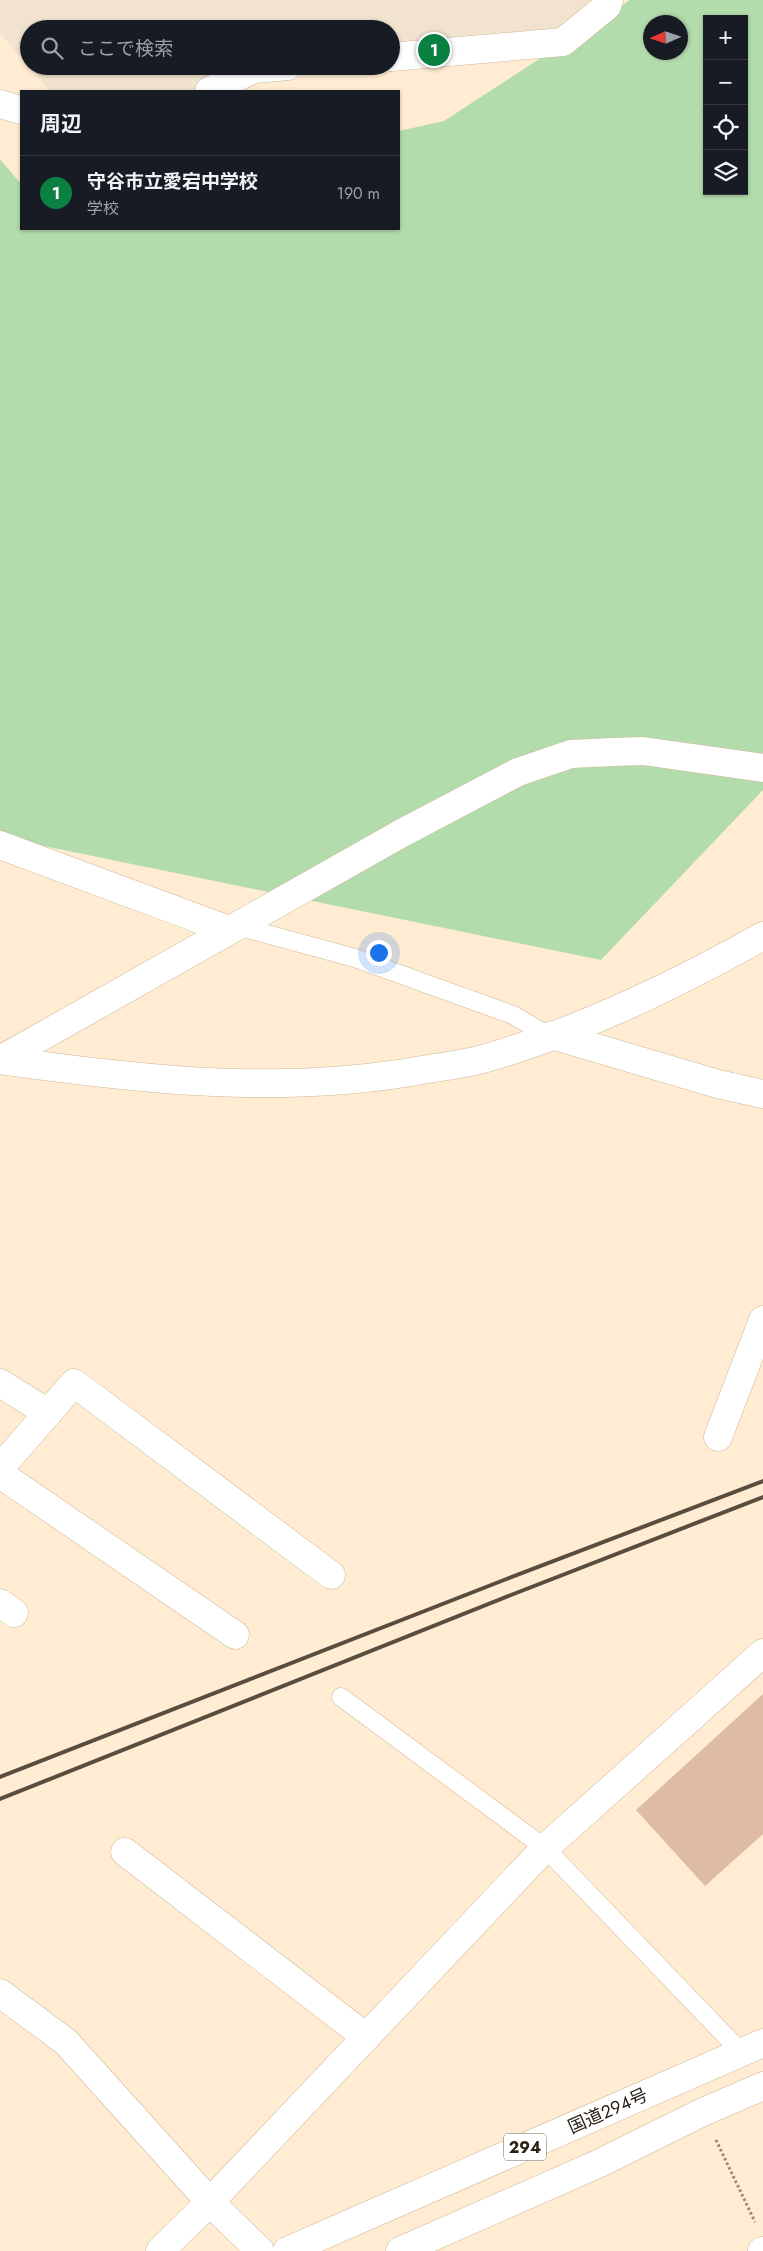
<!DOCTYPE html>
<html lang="ja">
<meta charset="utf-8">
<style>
body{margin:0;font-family:Jost,"Noto Sans JP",sans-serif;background:#20242c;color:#f1f3f6}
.controls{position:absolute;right:15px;top:15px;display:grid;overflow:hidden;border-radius:0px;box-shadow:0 1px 4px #0004}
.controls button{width:45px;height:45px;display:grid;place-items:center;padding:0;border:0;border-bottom:1px solid #363941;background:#171b24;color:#f1f3f6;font:25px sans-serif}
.compass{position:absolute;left:643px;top:15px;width:45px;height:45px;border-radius:50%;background:#171b24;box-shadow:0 1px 4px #0004;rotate:267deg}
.you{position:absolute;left:378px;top:952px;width:18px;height:18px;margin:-12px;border:4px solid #fff;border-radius:50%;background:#1a73e8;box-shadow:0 0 0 8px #1a73e833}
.badge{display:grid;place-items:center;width:32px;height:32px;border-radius:50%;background:#0b8043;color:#fff;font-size:16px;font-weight:700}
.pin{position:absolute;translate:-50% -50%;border:2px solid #fff;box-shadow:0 1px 5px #0006}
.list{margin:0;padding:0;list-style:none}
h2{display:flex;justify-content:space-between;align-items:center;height:65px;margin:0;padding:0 20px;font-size:21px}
h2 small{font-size:16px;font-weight:400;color:#9ea1a6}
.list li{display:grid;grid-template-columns:32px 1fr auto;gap:15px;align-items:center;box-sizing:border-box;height:75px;padding:0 20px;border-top:1px solid #363941}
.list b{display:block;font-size:19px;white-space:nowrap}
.list p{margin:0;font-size:16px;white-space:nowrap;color:#9ea1a6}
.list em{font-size:16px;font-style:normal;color:#9ea1a6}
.icon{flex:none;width:28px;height:28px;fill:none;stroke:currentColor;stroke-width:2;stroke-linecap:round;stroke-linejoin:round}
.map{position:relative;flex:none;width:763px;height:2251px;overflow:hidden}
.search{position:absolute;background:#171b24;box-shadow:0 1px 4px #0004;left:20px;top:20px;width:380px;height:55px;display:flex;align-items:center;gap:12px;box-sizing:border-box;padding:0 18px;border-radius:28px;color:#9ea1a6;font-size:19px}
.panel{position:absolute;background:#171b24;box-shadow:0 1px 4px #0004;left:20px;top:90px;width:380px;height:140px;border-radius:0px}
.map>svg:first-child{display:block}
</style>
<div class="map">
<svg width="763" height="2251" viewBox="0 0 763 2251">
<rect width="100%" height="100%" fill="#ffecd2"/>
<path fill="#f1e3d0" d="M 0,0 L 605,0 L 563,42 L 391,57 L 391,29 L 29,29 L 29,66 L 288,66 L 209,91 L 50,91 L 0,33 Z"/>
<path fill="#b3dcad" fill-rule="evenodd" d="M 630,0 L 763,0 L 763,790 L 601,960 L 0,837 L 0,159 L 21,184 L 21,229 L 399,229 L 399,131 L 444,121 ZM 707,19 L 744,19 L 744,191 L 707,191 ZM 650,22 L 680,22 L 680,52 L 650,52 Z"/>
<path fill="#ddbba4" d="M 763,1694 L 763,1834 L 705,1886 L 636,1810 Z"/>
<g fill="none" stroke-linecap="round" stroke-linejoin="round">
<g stroke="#ceb898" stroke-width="19">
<g id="service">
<path d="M 237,926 L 355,958 L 513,1015 L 549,1036"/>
<path d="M 341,1697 L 545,1848 L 742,2053"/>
</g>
</g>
<g stroke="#ceb898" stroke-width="29">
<g id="minor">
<path d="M 391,57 L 563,42 L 607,6 L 609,0"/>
<path d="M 209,91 L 254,69 L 288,66"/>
<path d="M 0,104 L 21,110"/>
<path d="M 0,845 L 229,930"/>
<path d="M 552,1035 L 718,1084 L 763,1094"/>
<path d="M 0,1060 L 402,833 L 518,772 L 571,754 L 613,752 L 643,751 L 763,768"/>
<path d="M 0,1383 L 48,1413"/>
<path d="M 718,1437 L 763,1320"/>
<path d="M 0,1468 L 74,1383 L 331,1575"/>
<path d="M 0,1474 L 235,1635"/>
<path d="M 0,1603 L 14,1613"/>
<path d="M 125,1852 L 366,2037"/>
<path d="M 0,1993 L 66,2042 L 210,2202 L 260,2251"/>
<path d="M 160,2251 L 210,2202 L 545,1848 L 763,1653"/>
<path d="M 762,2251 L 763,2251"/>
</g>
</g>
<g stroke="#ceb898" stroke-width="29">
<path id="tertiary" d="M 0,1060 C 144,1080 284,1096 428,1069 C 446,1066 465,1064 483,1059 C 581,1031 674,986 763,936"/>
</g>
<g stroke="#ceb898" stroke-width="29">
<g id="trunk">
<path d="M 287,2251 L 763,2043"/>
<path d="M 400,2251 L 600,2163 L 703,2112 L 763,2086"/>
</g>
</g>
<path stroke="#998a77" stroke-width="3" stroke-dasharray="2.5 2.5" stroke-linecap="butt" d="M 716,2140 L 755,2222"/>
<use href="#service" stroke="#fff" stroke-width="18"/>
<use href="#minor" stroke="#fff" stroke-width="28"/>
<use href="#tertiary" stroke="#fff" stroke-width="28"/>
<use href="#trunk" stroke="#fff" stroke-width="28"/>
<g stroke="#584d3e" stroke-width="4">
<path d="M 0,1777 L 504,1580 L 763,1481"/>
<path d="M 0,1799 L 511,1595 L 763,1497"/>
</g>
</g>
<g text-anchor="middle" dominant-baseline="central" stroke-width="5" stroke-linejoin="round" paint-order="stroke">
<rect fill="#fff" stroke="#6b645c" stroke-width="1" x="504" y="2133.5" width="42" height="27" rx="4"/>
<g font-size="16" font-weight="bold" fill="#2b2216">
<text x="525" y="2147">294</text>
</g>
<g font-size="18" fill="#2b2216" stroke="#fff">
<text transform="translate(608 2111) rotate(-24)">国道294号</text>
</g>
</g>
</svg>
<div class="controls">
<button>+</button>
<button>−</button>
<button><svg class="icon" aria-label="locate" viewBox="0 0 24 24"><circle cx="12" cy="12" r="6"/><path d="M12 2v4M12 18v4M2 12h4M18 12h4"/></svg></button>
<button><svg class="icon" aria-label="layers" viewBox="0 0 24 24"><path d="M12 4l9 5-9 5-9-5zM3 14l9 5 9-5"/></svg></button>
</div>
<svg class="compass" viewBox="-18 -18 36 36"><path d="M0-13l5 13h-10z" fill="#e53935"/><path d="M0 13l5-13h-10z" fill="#9ea1a6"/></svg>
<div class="you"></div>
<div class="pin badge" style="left:434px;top:50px">1</div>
<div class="search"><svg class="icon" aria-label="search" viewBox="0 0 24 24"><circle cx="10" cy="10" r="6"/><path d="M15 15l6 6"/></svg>ここで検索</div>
<section class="panel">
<h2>周辺<small></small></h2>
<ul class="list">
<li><span class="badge">1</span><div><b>守谷市立愛宕中学校</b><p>学校</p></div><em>190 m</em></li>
</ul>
</section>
</div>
